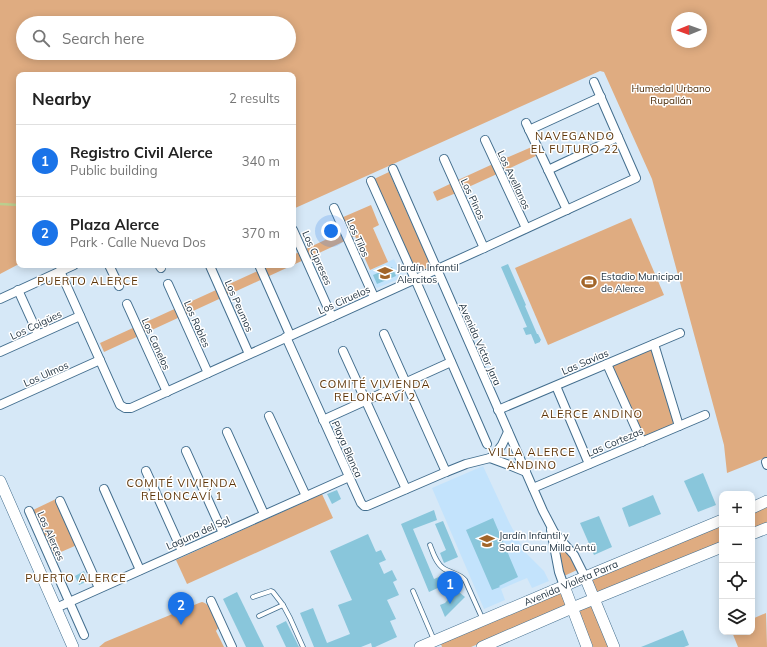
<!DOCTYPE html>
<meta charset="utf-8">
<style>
body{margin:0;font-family:Mulish,sans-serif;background:#f6f6f6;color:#222}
.controls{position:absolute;right:12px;bottom:12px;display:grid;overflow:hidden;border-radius:8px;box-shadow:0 2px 10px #0003}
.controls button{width:36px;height:36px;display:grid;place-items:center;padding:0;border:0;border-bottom:1px solid #e0e0e0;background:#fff;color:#222;font:20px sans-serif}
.compass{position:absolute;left:671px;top:12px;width:36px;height:36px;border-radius:50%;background:#fff;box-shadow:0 2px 10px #0003;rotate:269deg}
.you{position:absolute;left:331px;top:231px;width:14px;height:14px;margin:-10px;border:3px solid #fff;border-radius:50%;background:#1a73e8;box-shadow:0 0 0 6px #1a73e833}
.badge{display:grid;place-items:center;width:26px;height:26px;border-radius:50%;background:#1a73e8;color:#fff;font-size:13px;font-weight:700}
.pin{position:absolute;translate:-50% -33px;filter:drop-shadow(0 1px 2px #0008)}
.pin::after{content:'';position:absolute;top:21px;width:14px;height:12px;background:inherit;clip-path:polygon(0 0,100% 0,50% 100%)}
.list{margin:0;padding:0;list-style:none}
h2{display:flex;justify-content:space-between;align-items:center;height:52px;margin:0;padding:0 16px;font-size:17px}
h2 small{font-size:13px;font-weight:400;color:#767676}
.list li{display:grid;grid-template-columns:26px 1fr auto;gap:12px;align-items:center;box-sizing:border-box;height:72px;padding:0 16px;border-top:1px solid #e0e0e0}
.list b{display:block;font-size:15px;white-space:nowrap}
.list p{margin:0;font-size:13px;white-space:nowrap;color:#767676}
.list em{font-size:13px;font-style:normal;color:#767676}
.icon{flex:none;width:22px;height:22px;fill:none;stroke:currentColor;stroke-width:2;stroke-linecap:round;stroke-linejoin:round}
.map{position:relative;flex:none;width:767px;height:647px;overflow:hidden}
.search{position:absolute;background:#fff;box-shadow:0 2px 10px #0003;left:16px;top:16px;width:280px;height:44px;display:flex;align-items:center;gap:10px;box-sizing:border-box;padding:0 14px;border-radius:22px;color:#767676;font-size:15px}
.panel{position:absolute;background:#fff;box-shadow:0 2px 10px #0003;left:16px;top:72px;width:280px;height:196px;border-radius:8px}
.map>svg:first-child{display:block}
</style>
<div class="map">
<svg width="767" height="647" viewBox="0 0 767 647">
<rect width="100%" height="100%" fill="#d6e8f7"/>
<g fill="#c3e3fc">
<path d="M 394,259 L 402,275 L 401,278 L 377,288 L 376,287 L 369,271 Z"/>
<path d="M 483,466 L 509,522 L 521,545 L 526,553 L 544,571 L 549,581 L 532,588 L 527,578 L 501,589 L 505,600 L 484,609 L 432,488 Z"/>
</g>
<g fill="#dfac81" fill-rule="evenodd">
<path d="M 0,0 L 767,0 L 767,457 L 727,473 L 724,445 L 652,179 L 604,72 L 600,71 L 293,209 L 293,75 L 19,75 L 19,264 L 0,274 ZM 677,18 L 701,18 L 701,42 L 677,42 ZM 23,23 L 289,23 L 289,53 L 23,53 Z"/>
<path d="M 534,146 L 538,155 L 504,171 L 499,161 Z"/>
<path d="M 493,164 L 497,174 L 462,190 L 458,180 Z"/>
<path d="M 389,172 L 429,262 L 429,267 C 425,269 420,274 415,270 L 374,179 Z"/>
<path d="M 452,183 L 456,193 L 437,201 L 433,192 Z"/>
<path d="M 371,205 L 379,225 L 373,228 L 388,262 L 370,270 L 355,236 L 350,238 L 341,218 Z"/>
<path d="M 631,218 L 664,295 L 548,345 L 515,268 Z"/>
<path d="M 342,232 L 345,241 L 104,352 L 100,343 L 271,265 L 293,265 L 293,255 Z"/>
<path d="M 651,349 L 653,351 L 673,420 L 673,423 L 672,425 L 643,437 L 612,366 Z"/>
<path d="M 322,494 L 333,518 L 187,584 L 176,560 Z"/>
<path d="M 56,499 L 77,545 L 54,555 L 33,510 Z"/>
<path d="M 767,506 L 767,524 L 752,530 L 752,512 Z"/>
<path d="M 722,524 L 722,542 L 599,593 L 596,592 L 592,581 L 593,578 Z"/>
<path d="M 559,544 L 568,553 L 577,570 L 564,576 L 560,553 Z"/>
<path d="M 561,592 L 567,605 L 547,615 L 471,647 L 442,647 L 441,644 Z"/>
<path d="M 202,602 C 211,604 214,617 217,625 L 218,628 L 216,631 L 224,647 L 99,647 L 105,642 L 199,603 Z"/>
<path d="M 592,605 L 609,647 L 592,647 L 578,611 Z"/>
<path d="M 766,613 L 767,647 L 738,647 L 732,632 L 752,632 L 752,619 Z"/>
</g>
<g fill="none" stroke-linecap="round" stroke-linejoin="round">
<path stroke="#bbce8e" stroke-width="2.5" d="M 0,204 L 19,205"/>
</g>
<g fill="#89c6db">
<path d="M 508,264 L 526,305 L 525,306 L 537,334 L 538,334 L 541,340 L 540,341 L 540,342 L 535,344 L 531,334 L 526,335 L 523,328 L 527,327 L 501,267 Z"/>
<path d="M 392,267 L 396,276 L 377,284 L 373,275 Z"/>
<path d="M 703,473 L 716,505 L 698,512 L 684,481 Z"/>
<path d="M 337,490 L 341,499 L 332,504 L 327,494 Z"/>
<path d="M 653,495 L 661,514 L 629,527 L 622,508 Z"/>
<path d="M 434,510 L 437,520 L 413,529 L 434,579 L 446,574 L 448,575 L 451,582 L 429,592 L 401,524 Z"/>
<path d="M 599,516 L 612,547 L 594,555 L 580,523 Z"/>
<path d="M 493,518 L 518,577 L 499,586 L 500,587 L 492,590 L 466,530 Z"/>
<path d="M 443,521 L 458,557 L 444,563 L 440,553 L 446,550 L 435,524 Z"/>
<path d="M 368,534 L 376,552 L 381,550 L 386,560 L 379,563 L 384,574 L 392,570 L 397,580 L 393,582 L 399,595 L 387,600 L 396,619 L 390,621 L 397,637 L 375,647 L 372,647 L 371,643 L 361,647 L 314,647 L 300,613 L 313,608 L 327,643 L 350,634 L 338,605 L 352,600 L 330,551 Z"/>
<path d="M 84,571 L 88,581 L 79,585 L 75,576 Z"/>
<path d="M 454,588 L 465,597 L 445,617 L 440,605 L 445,603 L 452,595 L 450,593 Z"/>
<path d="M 237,592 L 264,647 L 246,647 L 223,599 Z"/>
<path d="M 286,621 L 299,647 L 286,647 L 276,626 Z"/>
<path d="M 683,630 L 689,645 L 684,647 L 641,647 Z"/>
</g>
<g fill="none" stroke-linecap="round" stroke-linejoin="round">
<g stroke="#436e8e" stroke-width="5.5">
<g id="lane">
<path d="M 430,545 C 433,553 436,563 443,568 C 450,573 459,573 465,580 L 483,620"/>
<path d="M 413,591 L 434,640"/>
<path d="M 253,597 L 271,591 L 273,592 L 283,605"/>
<path d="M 259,616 L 283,605 L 290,618 L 303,647"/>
</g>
</g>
<g stroke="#436e8e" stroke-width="10">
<g id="street">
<path d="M 526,123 L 567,210"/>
<path d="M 529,130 L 601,97"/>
<path d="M 485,140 L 526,228"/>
<path d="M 444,159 L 484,248"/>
<path d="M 393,169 L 543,511 L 554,532 L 574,555 L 585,577"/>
<path d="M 548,170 L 618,137"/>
<path d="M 371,181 L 415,279 L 487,444"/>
<path d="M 334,208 L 374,297"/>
<path d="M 293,230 L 332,317"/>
<path d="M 109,265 L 119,286"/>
<path d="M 159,265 L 161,268"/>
<path d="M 259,265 L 290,335"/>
<path d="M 210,266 L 249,354"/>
<path d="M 60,271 L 120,405 L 125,408 L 131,408 L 484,248 L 636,178 L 594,82"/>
<path d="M 168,284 L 208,373"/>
<path d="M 18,290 L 38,334"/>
<path d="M 0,299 L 74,265"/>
<path d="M 127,304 L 167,392"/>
<path d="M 384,334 L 446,472"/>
<path d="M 286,337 L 361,503 L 364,506 L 367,506 L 446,472 L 466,464 L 490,458 L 496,453 L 502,445 L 508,432"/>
<path d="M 654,344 L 679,426"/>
<path d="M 343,351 L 406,489"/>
<path d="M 0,352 L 80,316"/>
<path d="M 607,364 L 642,442"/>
<path d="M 556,386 L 589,464"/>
<path d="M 0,405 L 100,360"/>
<path d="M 498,410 L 680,333"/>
<path d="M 269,416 L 306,496"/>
<path d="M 323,420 L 451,362"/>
<path d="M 227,432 L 264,514"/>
<path d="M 186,451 L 223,533"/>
<path d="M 490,458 L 509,465 L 526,472"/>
<path d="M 766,462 L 767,465"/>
<path d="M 146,471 L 182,551"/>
<path d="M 533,488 L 705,415"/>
<path d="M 104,489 L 140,570"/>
<path d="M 60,501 L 99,588"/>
<path d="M 29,511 L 84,635"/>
<path d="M 551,530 L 559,572 L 564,586"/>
<path d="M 211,601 L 232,647"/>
<path d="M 56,608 L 349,477"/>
</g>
</g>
<g stroke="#436e8e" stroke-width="12">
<g id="secondary">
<path d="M 0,481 L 73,647"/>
<path d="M 752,508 L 767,501"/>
<path d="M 752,534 L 767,528"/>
<path d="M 585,577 L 614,647"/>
<path d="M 564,586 L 587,647"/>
<path d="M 420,647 L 585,577 L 722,520"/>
<path d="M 482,647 L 572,608 L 722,547"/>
</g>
</g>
<use href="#lane" stroke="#fff" stroke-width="4"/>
<use href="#street" stroke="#fff" stroke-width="8"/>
<use href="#secondary" stroke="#fff" stroke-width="11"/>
</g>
<defs>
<g id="school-bare" transform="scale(1.2)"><path d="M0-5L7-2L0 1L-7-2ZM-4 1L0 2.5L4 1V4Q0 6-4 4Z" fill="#a26529" stroke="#fff" stroke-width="2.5" paint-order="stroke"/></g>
<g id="stadium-bare" transform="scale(1.2)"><path d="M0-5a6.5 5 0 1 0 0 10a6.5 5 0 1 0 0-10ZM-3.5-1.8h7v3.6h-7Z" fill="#a26529" stroke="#fff" stroke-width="2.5" paint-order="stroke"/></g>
</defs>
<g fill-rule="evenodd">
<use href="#school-bare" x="385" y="273"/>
<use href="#stadium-bare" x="589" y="282"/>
<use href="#school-bare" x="487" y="541"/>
</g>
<g text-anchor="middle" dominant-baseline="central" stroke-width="3" stroke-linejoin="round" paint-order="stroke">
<g font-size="10" fill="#4a2803" stroke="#fff">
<text x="671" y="88">Humedal Urbano<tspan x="671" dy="12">Rupallán</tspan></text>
</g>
<g font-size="10" fill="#223442" stroke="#fff">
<text transform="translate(514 180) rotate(65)">Los Avellanos</text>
<text transform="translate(473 199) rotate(65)">Los Pinos</text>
<text transform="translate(358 238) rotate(66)">Los Tilos</text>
<text transform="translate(317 258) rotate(66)">Los Cipreses</text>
<text transform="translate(344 300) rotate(-24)">Los Ciruelos</text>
<text transform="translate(239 306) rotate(66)">Los Peumos</text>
<text transform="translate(197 324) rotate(66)">Los Robles</text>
<text transform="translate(36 325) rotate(-25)">Los Coigües</text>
<text transform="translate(156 344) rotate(66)">Los Canelos</text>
<text transform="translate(480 344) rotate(66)">Avenida Víctor Jara</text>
<text transform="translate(585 362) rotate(-23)">Las Savias</text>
<text transform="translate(46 374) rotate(-24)">Los Ulmos</text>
<text transform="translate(615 442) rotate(-23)">Las Cortezas</text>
<text transform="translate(347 449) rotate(66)">Playa Blanca</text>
<text transform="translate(198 533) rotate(-24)">Laguna del Sol</text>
<text transform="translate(51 536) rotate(66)">Los Alerces</text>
<text transform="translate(571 583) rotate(-23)">Avenida Violeta Parra</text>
</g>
<g font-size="10" fill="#223442" stroke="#fff" text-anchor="start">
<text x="397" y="267">Jardín Infantil<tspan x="397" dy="12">Alercitos</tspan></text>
<text x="601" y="276">Estadio Municipal<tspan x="601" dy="12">de Alerce</tspan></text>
<text x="499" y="535">Jardín Infantil y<tspan x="499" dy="12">Sala Cuna Milla Antü</tspan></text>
</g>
<g font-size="11" letter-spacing="1" fill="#5d3407" stroke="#fff">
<text x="575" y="136">NAVEGANDO<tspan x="575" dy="13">EL FUTURO 22</tspan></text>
<text x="88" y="281">PUERTO ALERCE</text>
<text x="375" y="384">COMITÉ VIVIENDA<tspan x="375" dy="13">RELONCAVÍ 2</tspan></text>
<text x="592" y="414">ALERCE ANDINO</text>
<text x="532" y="452">VILLA ALERCE<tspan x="532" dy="13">ANDINO</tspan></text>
<text x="182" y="483">COMITÉ VIVIENDA<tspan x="182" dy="13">RELONCAVÍ 1</tspan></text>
<text x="76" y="578">PUERTO ALERCE</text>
</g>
</g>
</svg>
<div class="controls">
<button>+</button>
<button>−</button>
<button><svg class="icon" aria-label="locate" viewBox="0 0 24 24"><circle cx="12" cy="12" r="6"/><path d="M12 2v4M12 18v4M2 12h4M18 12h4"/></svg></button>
<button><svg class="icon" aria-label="layers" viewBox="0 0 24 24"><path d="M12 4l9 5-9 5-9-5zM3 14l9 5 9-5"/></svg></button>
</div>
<svg class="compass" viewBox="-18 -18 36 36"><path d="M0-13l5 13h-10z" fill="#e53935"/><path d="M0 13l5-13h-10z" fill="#767676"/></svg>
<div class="you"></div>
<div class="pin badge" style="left:450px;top:604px">1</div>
<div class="pin badge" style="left:181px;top:625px">2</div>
<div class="search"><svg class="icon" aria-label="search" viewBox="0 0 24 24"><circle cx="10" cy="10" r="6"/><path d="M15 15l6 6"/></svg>Search here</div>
<section class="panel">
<h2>Nearby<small>2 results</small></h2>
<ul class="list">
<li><span class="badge">1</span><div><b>Registro Civil Alerce</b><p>Public building</p></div><em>340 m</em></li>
<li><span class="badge">2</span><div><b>Plaza Alerce</b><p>Park · Calle Nueva Dos</p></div><em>370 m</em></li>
</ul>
</section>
</div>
